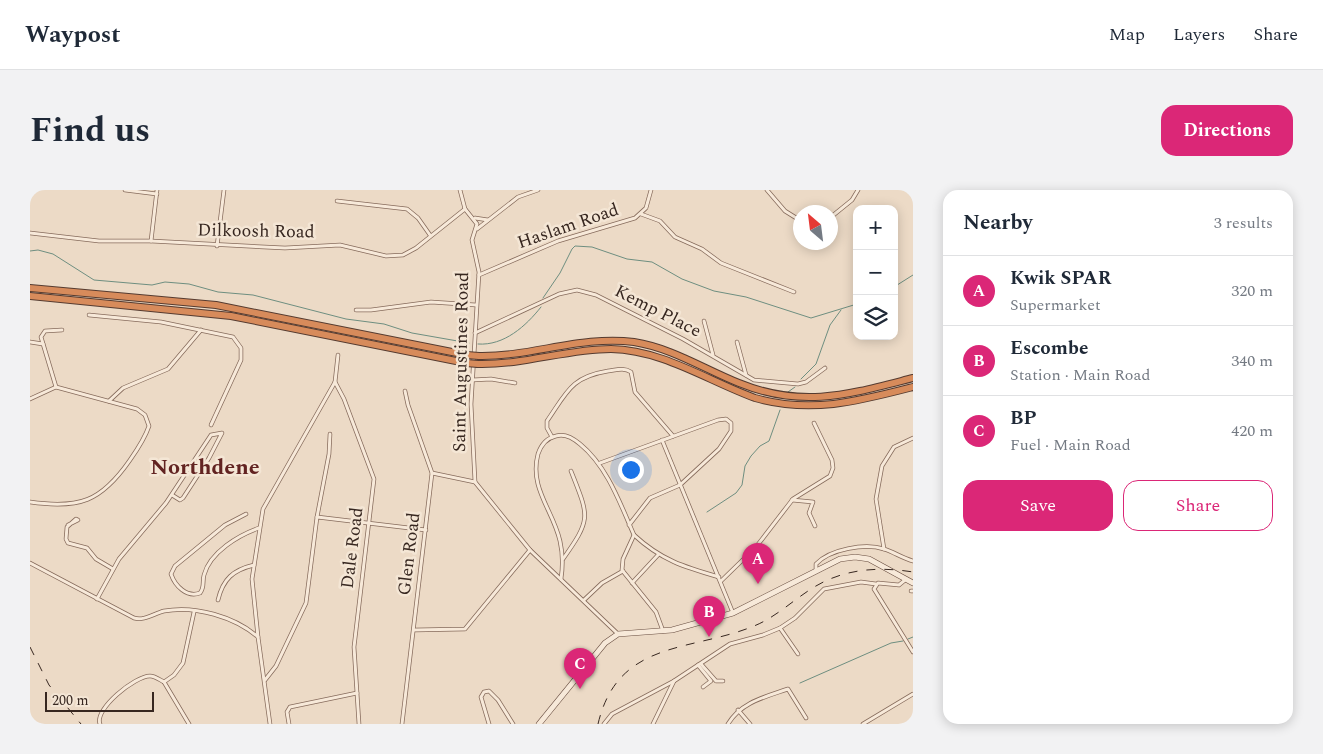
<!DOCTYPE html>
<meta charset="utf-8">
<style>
body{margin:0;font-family:Spectral,serif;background:#f2f2f3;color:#1f2937}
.controls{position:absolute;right:15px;top:15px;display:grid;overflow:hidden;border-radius:10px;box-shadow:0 2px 12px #0003}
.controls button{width:45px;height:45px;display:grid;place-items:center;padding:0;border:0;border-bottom:1px solid #e0e1e3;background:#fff;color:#1f2937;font:25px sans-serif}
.compass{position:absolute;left:763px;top:15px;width:45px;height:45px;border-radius:50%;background:#fff;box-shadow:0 2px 12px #0003;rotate:332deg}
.scale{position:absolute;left:15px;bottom:12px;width:109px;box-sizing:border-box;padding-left:5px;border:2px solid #372720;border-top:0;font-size:14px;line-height:18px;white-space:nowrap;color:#372720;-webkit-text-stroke:4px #f4e6d5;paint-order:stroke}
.you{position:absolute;left:600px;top:279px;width:18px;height:18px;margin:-12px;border:4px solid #fff;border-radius:50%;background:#1a73e8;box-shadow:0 0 0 8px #1a73e833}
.badge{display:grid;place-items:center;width:32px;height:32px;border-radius:50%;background:#db2777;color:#fff;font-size:16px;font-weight:700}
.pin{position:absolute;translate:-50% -41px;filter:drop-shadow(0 1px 2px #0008)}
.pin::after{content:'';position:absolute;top:26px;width:18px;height:15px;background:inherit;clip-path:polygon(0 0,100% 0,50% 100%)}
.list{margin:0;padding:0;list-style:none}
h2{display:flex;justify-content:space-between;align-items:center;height:65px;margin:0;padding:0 20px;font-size:21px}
h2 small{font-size:16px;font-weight:400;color:#747a83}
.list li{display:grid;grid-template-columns:32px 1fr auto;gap:15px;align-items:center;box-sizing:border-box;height:70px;padding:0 20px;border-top:1px solid #e0e1e3}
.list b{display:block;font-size:19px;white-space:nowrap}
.list p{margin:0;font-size:16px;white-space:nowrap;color:#747a83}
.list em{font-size:16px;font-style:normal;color:#747a83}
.actions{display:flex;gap:10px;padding:15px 20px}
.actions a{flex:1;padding:11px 0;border:1px solid #db2777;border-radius:15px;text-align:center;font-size:18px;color:#db2777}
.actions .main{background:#db2777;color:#fff}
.icon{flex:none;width:28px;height:28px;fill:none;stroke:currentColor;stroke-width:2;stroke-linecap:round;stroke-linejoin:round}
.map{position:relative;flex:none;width:883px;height:534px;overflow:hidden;border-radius:15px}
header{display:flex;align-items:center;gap:30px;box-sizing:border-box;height:70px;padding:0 25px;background:#fff;border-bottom:1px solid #e0e1e3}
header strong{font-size:24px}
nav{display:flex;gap:28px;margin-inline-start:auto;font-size:18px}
.intro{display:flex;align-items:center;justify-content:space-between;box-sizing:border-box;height:120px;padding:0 30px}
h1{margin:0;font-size:35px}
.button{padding:12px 22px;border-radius:15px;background:#db2777;color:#fff;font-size:18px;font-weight:700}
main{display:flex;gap:30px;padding:0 30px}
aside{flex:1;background:#fff;border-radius:15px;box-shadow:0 2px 12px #0003}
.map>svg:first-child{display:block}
</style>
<header>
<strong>Waypost</strong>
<nav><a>Map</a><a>Layers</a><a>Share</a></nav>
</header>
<div class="intro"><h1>Find us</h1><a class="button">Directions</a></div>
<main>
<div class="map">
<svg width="883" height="534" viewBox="0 0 883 534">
<rect width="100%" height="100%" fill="#ecdac6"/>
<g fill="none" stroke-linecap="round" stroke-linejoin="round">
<g stroke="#6e8e80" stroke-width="1">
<path d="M 0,61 L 8,60 L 23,64 L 64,90 L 122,95 L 135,92 L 159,94 L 188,102 L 223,105 L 316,129 L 354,134 L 382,143 L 439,153"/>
<path d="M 864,97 L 883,85"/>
<path d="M 513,108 L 530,83 L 542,59 L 545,56 L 562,57 L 597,69 L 622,72 L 652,89 L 684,101 L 716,107 L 781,128 L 827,114"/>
<path d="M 448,154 C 474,156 496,136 511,117"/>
<path d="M 771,189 L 786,174 L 800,135 L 811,120"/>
<path d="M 758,202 L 765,197"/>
<path d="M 677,322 L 706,303 L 712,295 L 715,276 L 721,266 L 730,256 L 739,251 L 750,220"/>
<path d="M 878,449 L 883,447"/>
<path d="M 770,493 L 861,453 L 873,451"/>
</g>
<g stroke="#866b5c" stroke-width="4.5">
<g id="minor">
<path d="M 95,0 L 127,4"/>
<path d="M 430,0 L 435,19 L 447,34 L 442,50 L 449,82 L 441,214 L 445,292 L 500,360 L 588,444"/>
<path d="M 737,0 L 755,21 L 771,31"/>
<path d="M 307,11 L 377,19 L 388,28 L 400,45"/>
<path d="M 611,24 L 630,31 L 645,47 L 672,59 L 691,73 L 764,102"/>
<path d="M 801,27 L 822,10 L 828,0"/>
<path d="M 445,28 L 458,30"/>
<path d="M 447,39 L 488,7 L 508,0"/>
<path d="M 0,43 L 69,51 L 121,51 L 255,58 L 310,55 L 356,66 L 373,65 L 386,58 L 435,19"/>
<path d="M 121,51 L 127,0"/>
<path d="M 187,56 L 194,0"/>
<path d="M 449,85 L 528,51 L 605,28 L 616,18 L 621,0"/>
<path d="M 326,120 L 341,120 L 401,112 L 446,115"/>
<path d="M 59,125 L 131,132 L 203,147 L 211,158 L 211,170 L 181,235"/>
<path d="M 674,131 L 683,165"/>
<path d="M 445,143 L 529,104 L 547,100 L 566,105 L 653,149 L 724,190 L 768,194 L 776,192 L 795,178"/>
<path d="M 0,152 L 13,154"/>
<path d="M 707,152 L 716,185"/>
<path d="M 442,190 L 461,189 L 485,193"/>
<path d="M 305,192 L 314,209 L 344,289 L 324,457 L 329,534"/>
<path d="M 26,197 L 11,147 L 15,141 L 32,140"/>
<path d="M 0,209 L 26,197 L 107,219 L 115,225 L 119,236 C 115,248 107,260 100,270 C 71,312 49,319 0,312"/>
<path d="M 79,211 L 93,198 L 138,179 L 171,140"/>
<path d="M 522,247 L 517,238 L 517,231 C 537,202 541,187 578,181 C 586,180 594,177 601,182 L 605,202 L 643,246"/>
<path d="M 632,250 L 703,423"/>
<path d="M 570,273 L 688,230 L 696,229 L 701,233 L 701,241 L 689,259 L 650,295 L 620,308 L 599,335"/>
<path d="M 402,283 L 445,292"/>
<path d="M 762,310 L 783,312 L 779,323 L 785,336"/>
<path d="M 216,324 L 195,335 L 145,376 L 141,384 C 145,396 157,408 170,403 C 175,397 172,392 174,385 C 180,362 209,345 229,338"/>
<path d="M 287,327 L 299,264 L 300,244"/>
<path d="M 38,335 L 48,330 L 46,329 L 37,337 L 36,349 L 38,353 L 57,358 L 66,369 L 83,379"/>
<path d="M 604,345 C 631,370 654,377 689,387"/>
<path d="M 854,359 L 846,309 L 852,276 L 864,257 L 883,248"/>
<path d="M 533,369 C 562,328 559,327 541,281"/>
<path d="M 0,373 L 104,428 C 114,431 123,424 134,421 C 165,415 205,427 228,447 L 240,534"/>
<path d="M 786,379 L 786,374 C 800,359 835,353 854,359 C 864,362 872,368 883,371"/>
<path d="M 531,389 C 533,376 533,364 530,351 C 523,320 499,298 508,264 C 511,255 517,248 526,246 C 535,243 543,248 550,254 C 577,276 590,313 604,345 L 593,369 L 592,380 L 626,422 L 633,441"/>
<path d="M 875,390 L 869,395 L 848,393 L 844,399 L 883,462"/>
<path d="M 691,391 L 726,357 L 763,309 L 800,286 L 803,278 L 802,270 L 784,233"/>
<path d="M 602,393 L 628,365"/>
<path d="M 881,401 L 883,401"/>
<path d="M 67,409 L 89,369 L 136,313 L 181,245 L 192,243 L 179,268 L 153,308 L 150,310 L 142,305"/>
<path d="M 188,410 C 193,389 203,380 224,375"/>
<path d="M 554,410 L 572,393 L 593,381"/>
<path d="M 750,438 L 768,464"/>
<path d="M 384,440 L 435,439 L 500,360"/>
<path d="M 228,447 L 222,389 L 233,319 L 305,192 L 308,165"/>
<path d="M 671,474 L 686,491 L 693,491"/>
<path d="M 668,475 L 681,491 L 673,497"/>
<path d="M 235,490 L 246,476 L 276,413 L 287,327 L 396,340"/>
<path d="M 134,492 L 159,534"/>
<path d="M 708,520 L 720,534"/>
<path d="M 70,534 C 64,519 105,486 120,486 C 125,486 130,490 134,492 L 144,485 L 153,473 L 164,422"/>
<path d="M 259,534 L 257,522 L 260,517 L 327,503"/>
<path d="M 372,534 L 402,283 L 378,215 L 375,201"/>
<path d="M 459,534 L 451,507 L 454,502 L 459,501 L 468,510 L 483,534"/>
<path d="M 574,534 L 582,524 L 644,491 L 700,454 L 733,445 L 750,438 L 765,428 L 794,399 L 831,392 L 846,394"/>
<path d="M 623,534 L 644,491"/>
<path d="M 698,534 C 711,512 735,507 758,499 L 776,528"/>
<path d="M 833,534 L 883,504"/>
</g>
</g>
<g stroke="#684d40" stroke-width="6">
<path id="secondary" d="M 509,534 L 575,453 L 588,444 L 642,440 L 703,423 L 810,369 L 825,367 L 839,369 L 883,393"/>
</g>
<g stroke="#553b30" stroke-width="8">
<g id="motorway">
<path d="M 0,98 L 186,115 L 437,165"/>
<path d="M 0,106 L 201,126 L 436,173"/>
<path d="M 449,166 C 501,167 552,145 604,152 C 642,158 674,179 709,193 C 773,219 820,204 883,188"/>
<path d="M 448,174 C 494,175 537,159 581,159 C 633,160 678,191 725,208 C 781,224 829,211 883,197"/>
</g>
</g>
<use href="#minor" stroke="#f7e9d9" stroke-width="3"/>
<use href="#secondary" stroke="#f7e9d9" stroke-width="5"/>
<use href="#motorway" stroke="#d78b5b" stroke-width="6"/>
<g stroke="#372720" stroke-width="1" stroke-dasharray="9 9" stroke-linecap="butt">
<path d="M 0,457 L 19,495 L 51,534"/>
<path d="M 568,534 C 588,449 661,462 724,436 C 744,428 760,413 778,401 C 810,379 846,376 883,382"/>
</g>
<g stroke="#553b30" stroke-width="8" stroke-linecap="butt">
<g id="motorway-bridge">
<path d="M 437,165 L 449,166"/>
<path d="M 436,173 L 448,174"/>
</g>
</g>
<use href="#motorway-bridge" stroke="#d78b5b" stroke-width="6"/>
</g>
<g text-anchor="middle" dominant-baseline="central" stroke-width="5" stroke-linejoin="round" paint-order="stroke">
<g font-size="18" fill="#372720" stroke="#f4e6d5">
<text transform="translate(538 36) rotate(-19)">Haslam Road</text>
<text transform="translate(226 41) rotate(1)">Dilkoosh Road</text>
<text transform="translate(628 121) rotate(27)">Kemp Place</text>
<text transform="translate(431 172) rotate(-89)">Saint Augustines Road</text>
<text transform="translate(322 358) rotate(-83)">Dale Road</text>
<text transform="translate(379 364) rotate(-83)">Glen Road</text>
</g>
<g font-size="22" font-weight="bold" fill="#622321" stroke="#f4e6d5">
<text x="175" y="277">Northdene</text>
</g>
</g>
</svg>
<div class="controls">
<button>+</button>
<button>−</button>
<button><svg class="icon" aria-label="layers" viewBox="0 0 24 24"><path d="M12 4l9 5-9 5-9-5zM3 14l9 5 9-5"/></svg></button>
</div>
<svg class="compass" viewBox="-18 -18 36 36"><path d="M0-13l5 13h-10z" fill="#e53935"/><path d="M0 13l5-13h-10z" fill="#747a83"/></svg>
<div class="scale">200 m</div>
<div class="you"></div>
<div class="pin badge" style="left:728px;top:394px">A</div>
<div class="pin badge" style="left:679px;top:447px">B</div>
<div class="pin badge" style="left:550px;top:499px">C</div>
</div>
<aside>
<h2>Nearby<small>3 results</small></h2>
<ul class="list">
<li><span class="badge">A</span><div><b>Kwik SPAR</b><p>Supermarket</p></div><em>320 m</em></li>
<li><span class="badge">B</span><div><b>Escombe</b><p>Station · Main Road</p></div><em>340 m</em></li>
<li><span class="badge">C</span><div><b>BP</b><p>Fuel · Main Road</p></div><em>420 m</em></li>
</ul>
<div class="actions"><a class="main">Save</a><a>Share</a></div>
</aside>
</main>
